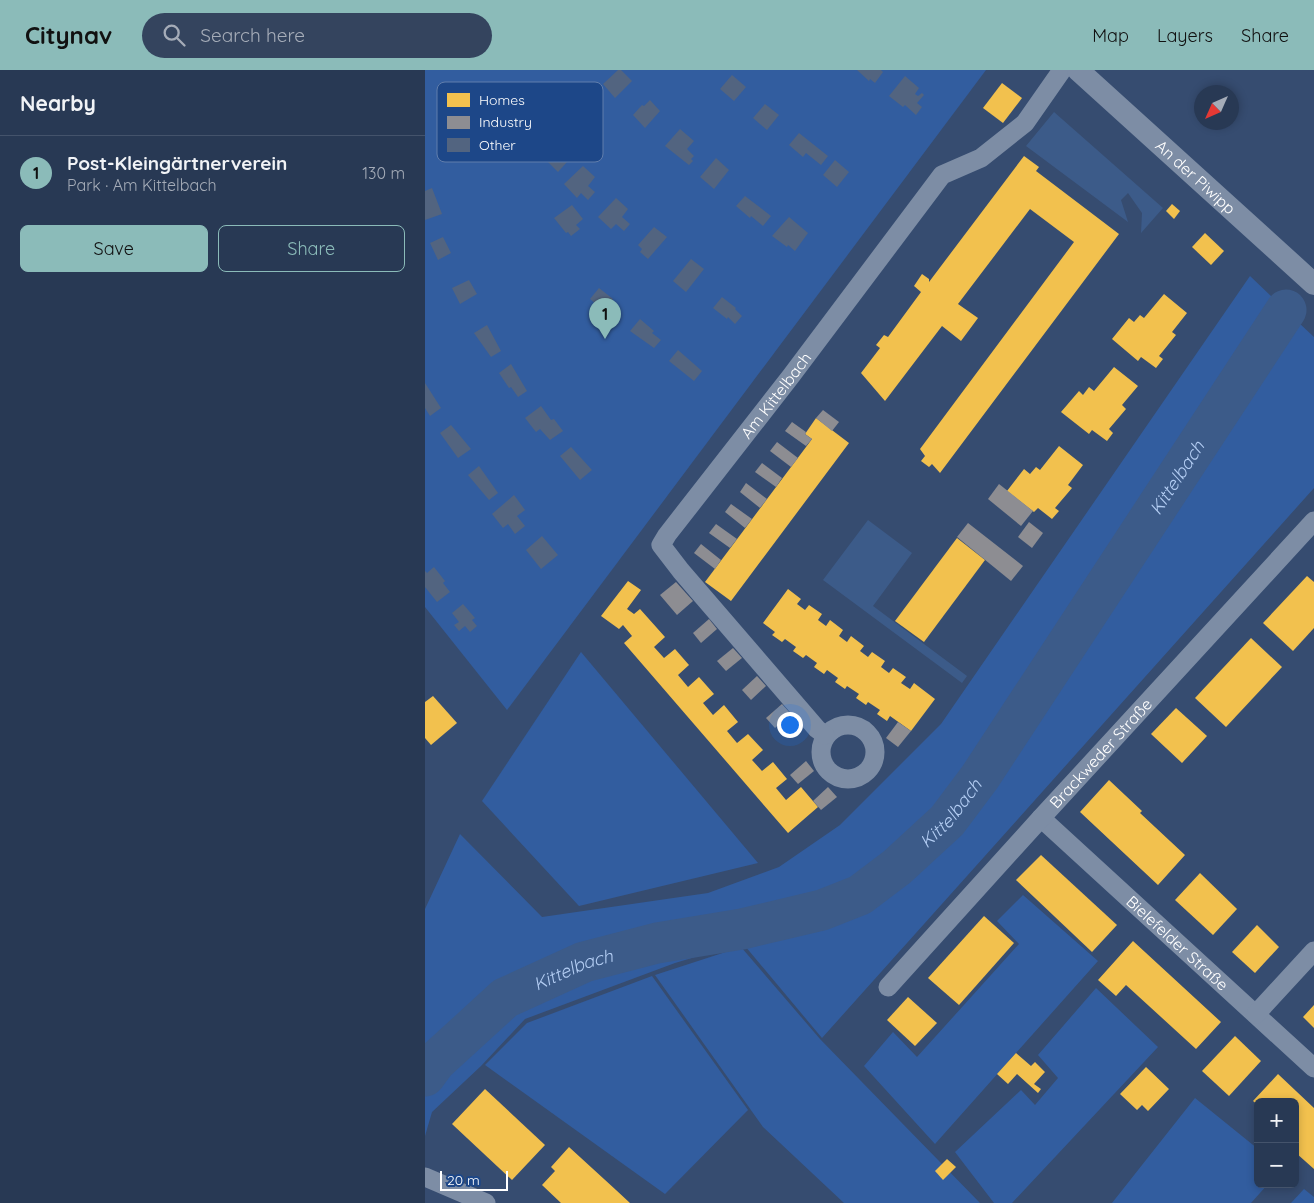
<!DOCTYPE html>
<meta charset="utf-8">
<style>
body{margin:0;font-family:Quicksand,sans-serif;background:#34445e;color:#f1f3f6}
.controls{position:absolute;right:15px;bottom:15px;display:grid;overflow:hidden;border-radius:8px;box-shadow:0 2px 8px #0003}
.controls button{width:45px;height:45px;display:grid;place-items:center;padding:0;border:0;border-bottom:1px solid #44536b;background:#283954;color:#f1f3f6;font:25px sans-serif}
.compass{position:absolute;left:769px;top:15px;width:45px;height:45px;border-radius:50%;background:#283954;box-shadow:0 2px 8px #0003;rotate:225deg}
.scale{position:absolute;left:15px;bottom:12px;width:68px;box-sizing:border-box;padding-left:5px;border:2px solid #fff;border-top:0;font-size:14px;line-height:18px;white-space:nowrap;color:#fff;-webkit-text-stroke:4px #1d4788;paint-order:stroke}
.you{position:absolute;left:364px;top:654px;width:18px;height:18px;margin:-12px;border:4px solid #fff;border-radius:50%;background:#1a73e8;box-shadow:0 0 0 8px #1a73e833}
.badge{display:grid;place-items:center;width:32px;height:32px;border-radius:50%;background:#8bbbb9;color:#111;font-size:16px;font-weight:700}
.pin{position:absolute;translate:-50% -41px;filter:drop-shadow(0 1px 2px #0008)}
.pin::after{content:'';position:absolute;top:26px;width:18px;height:15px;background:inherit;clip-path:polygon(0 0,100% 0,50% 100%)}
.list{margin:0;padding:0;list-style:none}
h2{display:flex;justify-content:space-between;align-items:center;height:65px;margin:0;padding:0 20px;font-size:21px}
h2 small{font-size:16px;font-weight:400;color:#a5acb8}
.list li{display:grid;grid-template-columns:32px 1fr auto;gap:15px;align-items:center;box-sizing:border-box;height:75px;padding:0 20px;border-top:1px solid #44536b}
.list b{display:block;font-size:19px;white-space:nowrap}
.list p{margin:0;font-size:16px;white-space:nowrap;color:#a5acb8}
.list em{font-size:16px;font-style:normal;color:#a5acb8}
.actions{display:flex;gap:10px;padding:15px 20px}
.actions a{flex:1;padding:11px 0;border:1px solid #8bbbb9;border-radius:8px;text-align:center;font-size:18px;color:#8bbbb9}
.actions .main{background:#8bbbb9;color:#111}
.icon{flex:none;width:28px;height:28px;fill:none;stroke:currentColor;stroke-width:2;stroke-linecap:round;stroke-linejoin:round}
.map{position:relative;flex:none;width:889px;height:1133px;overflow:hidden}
header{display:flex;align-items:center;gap:30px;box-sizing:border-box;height:70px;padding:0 25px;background:#8bbbb9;color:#111}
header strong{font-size:24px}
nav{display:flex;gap:28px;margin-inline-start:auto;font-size:18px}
.search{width:350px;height:45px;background:#34445e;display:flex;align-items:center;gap:12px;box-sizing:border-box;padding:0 18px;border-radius:28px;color:#a5acb8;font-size:19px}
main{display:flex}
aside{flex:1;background:#283954}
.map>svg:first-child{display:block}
</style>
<header>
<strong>Citynav</strong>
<div class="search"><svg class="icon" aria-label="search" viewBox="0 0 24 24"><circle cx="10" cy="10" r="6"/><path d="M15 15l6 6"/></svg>Search here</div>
<nav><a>Map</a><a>Layers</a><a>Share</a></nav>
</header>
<main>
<aside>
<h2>Nearby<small></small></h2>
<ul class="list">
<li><span class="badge">1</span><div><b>Post-Kleingärtnerverein</b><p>Park · Am Kittelbach</p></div><em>130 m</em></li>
</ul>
<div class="actions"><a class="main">Save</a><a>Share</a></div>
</aside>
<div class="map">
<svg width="889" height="1133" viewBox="0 0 889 1133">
<rect width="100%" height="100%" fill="#364c70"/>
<g fill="#325d9f">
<path d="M 0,0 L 561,0 L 82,640 L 0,537 Z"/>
<path d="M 825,206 L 872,251 L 562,713 L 444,835 L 250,893 L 100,949 L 56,996 L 7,1042 L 0,1066 L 0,839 L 35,764 L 117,847 L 283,823 L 354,797 L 415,755 L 516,654 Z"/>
<path d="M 874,253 L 889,267 L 889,418 L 397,968 L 320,876 L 446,837 L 515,776 L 542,748 L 564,713 L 695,527 Z"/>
<path d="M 156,582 L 333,793 L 154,836 L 57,731 Z"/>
<path d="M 598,825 L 673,891 L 510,1074 L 439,996 L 468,962 L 492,987 L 594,874 L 572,851 Z"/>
<path d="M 316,877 L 395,969 L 555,1133 L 419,1133 L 338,1057 L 230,905 Z"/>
<path d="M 227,906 L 323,1040 L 240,1124 L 60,995 L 102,953 Z"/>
<path d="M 671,918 L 733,977 L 587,1133 L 569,1133 L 530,1082 L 596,1020 L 610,1035 L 633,1008 L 613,985 Z"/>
<path d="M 770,1028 L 833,1079 L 833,1114 L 843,1114 L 826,1133 L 687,1133 Z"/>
<path d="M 879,1119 L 889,1127 L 889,1133 L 866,1133 Z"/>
</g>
<g fill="#3c5b89">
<path d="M 629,42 L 738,138 L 716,163 L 717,143 L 703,123 L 696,130 L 703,152 L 601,76 Z"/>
<path d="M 443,450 L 487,483 L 448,536 L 542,606 L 537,613 L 398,510 Z"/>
</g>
<g fill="#f2c14e">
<path d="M 577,13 L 597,28 L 578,53 L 558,38 Z"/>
<path d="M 599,86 L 614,97 L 611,101 L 694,164 L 515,403 L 507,394 L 504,397 L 496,391 L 500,386 L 495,379 L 649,172 L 605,139 L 533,234 L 553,248 L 536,271 L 517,256 L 460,331 L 436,303 L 455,278 L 451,275 L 459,265 L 463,267 L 496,222 L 489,216 L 497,204 L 504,209 L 504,212 Z"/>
<path d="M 747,134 L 755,141 L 749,149 L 741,141 Z"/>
<path d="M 780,163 L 799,181 L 786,195 L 767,177 Z"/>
<path d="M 739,224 L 762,243 L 747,262 L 751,265 L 734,286 L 738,289 L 731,298 L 716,287 L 713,291 L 687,269 L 704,248 L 709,252 L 715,245 L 719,248 Z"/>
<path d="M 689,297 L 713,316 L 697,335 L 701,339 L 684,359 L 688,363 L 682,371 L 667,360 L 664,364 L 636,342 L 654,321 L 658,325 L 664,317 L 669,321 Z"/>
<path d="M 391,348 L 424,373 L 306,531 L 280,512 L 387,369 L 380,364 Z"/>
<path d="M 634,376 L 658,395 L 643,415 L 647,418 L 630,438 L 634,441 L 627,449 L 613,438 L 609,442 L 582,421 L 599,399 L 605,404 L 611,397 L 615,400 Z"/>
<path d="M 532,468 L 560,490 L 499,572 L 470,551 Z"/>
<path d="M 882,506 L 889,512 L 889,558 L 868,581 L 838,553 Z"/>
<path d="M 203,511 L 216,520 L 202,539 L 209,544 L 215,539 L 240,567 L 229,577 L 239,588 L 250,579 L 264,595 L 253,605 L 263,617 L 274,607 L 289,624 L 278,633 L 288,645 L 299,635 L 313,652 L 302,661 L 312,673 L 323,664 L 338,680 L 327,690 L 337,701 L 348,692 L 362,709 L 351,718 L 361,730 L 376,717 L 393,737 L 363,763 L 199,573 L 207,566 L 198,555 L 194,559 L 176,546 Z"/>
<path d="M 363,519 L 376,529 L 372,534 L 380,540 L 384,535 L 397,544 L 393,550 L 401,556 L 405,550 L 418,560 L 414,566 L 422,572 L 426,566 L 439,576 L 435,581 L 443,587 L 447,582 L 460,591 L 456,597 L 464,603 L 468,598 L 481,607 L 476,613 L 485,619 L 489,613 L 510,629 L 486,661 L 465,646 L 462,651 L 452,644 L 455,640 L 443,632 L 441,635 L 431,628 L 434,624 L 422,616 L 420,619 L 410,612 L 413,608 L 402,600 L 399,604 L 389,597 L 392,593 L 381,585 L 378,588 L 368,581 L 371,577 L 360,569 L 357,572 L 347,565 L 350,562 L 338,553 Z"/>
<path d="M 826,568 L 857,597 L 801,657 L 770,628 Z"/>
<path d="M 8,626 L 32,653 L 6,675 L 0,668 L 0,632 Z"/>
<path d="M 751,638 L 782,666 L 757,693 L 726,664 Z"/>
<path d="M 684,710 L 717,741 L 715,743 L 760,785 L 733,815 L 655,742 Z"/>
<path d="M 616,785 L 692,855 L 667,882 L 591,810 Z"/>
<path d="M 775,803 L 812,839 L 788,865 L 750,830 Z"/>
<path d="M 559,846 L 589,873 L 534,935 L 503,908 Z"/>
<path d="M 832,855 L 854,877 L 830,903 L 807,882 Z"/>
<path d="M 708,871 L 796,952 L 771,979 L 701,915 L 691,926 L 673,910 Z"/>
<path d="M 483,927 L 512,953 L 490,976 L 462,950 Z"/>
<path d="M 889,935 L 889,958 L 878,947 Z"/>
<path d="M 810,966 L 836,991 L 804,1026 L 777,1001 Z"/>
<path d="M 591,983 L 606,996 L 610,992 L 620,1002 L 609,1014 L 616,1019 L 613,1023 L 592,1004 L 583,1014 L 572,1004 Z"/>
<path d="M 721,997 L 744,1019 L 723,1041 L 717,1035 L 712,1040 L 695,1024 Z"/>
<path d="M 853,1004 L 889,1038 L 889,1099 L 871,1083 L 870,1084 L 870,1032 L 833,1032 L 833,1035 L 828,1031 Z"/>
<path d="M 60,1019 L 120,1075 L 87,1110 L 27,1054 Z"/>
<path d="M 144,1077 L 191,1120 L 205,1133 L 136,1133 L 117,1115 L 130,1101 L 126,1097 Z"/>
<path d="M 522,1089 L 531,1097 L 518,1110 L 510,1101 Z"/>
</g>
<g fill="#8d8d92">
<path d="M 398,340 L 414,352 L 407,361 L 391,348 Z"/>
<path d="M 367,352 L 381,362 L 380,364 L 387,369 L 381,376 L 360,361 Z"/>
<path d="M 352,372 L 373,388 L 366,397 L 345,381 Z"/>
<path d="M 337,393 L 357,408 L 351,417 L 330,402 Z"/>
<path d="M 321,413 L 342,429 L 335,438 L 315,422 Z"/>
<path d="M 574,414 L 608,441 L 596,456 L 563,429 Z"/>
<path d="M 306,434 L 327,449 L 320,458 L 300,442 Z"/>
<path d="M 604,452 L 618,463 L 607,478 L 593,467 Z"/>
<path d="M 543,453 L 598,496 L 586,511 L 532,467 Z"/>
<path d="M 291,454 L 312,469 L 305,478 L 284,463 Z"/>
<path d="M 276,474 L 296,490 L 290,499 L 269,483 Z"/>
<path d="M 251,512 L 268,531 L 252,545 L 235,525 Z"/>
<path d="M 284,549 L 292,559 L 276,573 L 268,563 Z"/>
<path d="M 308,578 L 317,588 L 301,601 L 292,591 Z"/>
<path d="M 332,606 L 341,616 L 326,630 L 317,620 Z"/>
<path d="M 357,634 L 366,644 L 350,658 L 341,648 Z"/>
<path d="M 473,652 L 486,661 L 473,677 L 461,668 Z"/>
<path d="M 381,691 L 389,701 L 373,714 L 365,705 Z"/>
<path d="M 403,717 L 412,727 L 396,740 L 388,731 Z"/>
</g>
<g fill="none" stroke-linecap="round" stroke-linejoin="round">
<path stroke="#3c5b89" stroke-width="41" id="s1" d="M 0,1006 L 11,991 L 80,928 L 159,892 L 232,873 L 317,859 L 397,840 L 435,825 L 472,797 L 522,751 L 555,707 L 861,240"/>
</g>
<g fill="#526480">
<path d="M 193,0 L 196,0 L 207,11 L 190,28 L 178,14 Z"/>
<path d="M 432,0 L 456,0 L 458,2 L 450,13 L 445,9 L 444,11 Z"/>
<path d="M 307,5 L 321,17 L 309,31 L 295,19 Z"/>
<path d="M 480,6 L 494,18 L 490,24 L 493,26 L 497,23 L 499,25 L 492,33 L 497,37 L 491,45 L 480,35 L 478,37 L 464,26 Z"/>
<path d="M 225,30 L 235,41 L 220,58 L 208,45 L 217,35 L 219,36 Z"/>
<path d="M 340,34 L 354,45 L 342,60 L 328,48 Z"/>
<path d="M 255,59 L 269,71 L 262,79 L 269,86 L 266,89 L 268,91 L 264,95 L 240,76 Z"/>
<path d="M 374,63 L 403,86 L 396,95 L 381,83 L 378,87 L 364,75 Z"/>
<path d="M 122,71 L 142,92 L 133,102 L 112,81 Z"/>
<path d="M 291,88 L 304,100 L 289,119 L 275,107 Z"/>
<path d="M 410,90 L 424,102 L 412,117 L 398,105 Z"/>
<path d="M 158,96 L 170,107 L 163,116 L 170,122 L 163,130 L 156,123 L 152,128 L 139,114 Z"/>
<path d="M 7,118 L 17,144 L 0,150 L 0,121 Z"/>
<path d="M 320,126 L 346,146 L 338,156 L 326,146 L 325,148 L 311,136 Z"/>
<path d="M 191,128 L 203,139 L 197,147 L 205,154 L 199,161 L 191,154 L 186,159 L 173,147 Z"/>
<path d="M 147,135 L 158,149 L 151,155 L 155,159 L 146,166 L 143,162 L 141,163 L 129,148 Z"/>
<path d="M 364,147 L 383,163 L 370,181 L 363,175 L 362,177 L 347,166 Z"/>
<path d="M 229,157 L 242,167 L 223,189 L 215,182 L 217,179 L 213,175 Z"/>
<path d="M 18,167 L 26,183 L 13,190 L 5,173 Z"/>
<path d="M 266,189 L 279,199 L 261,222 L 248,211 Z"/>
<path d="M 44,210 L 52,224 L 35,234 L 27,218 Z"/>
<path d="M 174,218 L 188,229 L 179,241 L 165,229 Z"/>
<path d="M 297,227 L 311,238 L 310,239 L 317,246 L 310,254 L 303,247 L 302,249 L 288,238 Z"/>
<path d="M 215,249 L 229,261 L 227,263 L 236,270 L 229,278 L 205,261 Z"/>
<path d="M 62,255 L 76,281 L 66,287 L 49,263 Z"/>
<path d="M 253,280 L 277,301 L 269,311 L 244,291 Z"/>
<path d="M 86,294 L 102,321 L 93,327 L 86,317 L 84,318 L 74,303 Z"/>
<path d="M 0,313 L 16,338 L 5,346 L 0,338 Z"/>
<path d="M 116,336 L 126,350 L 129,349 L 138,361 L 125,370 L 115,359 L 111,362 L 100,348 Z"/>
<path d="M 26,355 L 46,379 L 33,388 L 15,363 Z"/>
<path d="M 146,377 L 167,400 L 155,410 L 135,386 Z"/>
<path d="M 54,396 L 73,423 L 64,430 L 43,405 Z"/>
<path d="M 89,425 L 100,440 L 92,446 L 100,456 L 90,464 L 83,454 L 78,458 L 67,444 Z"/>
<path d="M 117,466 L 133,485 L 116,499 L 101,480 Z"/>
<path d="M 9,497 L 20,511 L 18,513 L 25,522 L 12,532 L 0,517 L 0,501 L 2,503 Z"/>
<path d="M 38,534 L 50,548 L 47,550 L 52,556 L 45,562 L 40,556 L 34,561 L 29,555 L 34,552 L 27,543 Z"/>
</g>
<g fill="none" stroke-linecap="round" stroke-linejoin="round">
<g stroke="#7d8da5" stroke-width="19">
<circle cx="423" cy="682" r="27"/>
<path id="s2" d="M 400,665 L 392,659 L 256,501 L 236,475 L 242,465 L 366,306 L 517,105 L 556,88 L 600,53 L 637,0"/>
<path id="s3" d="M 616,748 L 889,998"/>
<path id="s4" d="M 463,917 L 616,748 L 889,451"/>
<path d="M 831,944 L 889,881"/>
<path d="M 0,1107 L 61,1133"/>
</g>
<path stroke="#7d8da5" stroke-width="22" id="s5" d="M 653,0 L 889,214"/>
</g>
<g text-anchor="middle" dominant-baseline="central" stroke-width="5" stroke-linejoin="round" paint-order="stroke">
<g font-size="16" fill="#fff" stroke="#1d4788">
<text stroke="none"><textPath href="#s5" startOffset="159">An der Piwipp</textPath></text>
<text stroke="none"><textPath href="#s2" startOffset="440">Am Kittelbach</textPath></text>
<text stroke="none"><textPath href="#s4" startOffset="316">Brackweder Straße</textPath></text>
<text stroke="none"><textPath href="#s3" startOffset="185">Bielefelder Straße</textPath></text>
</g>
<g font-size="18" font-style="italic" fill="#b3cdf3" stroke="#1d4788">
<text stroke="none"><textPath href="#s1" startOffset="1011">Kittelbach</textPath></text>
<text stroke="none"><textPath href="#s1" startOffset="606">Kittelbach</textPath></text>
<text stroke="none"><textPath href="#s1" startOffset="186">Kittelbach</textPath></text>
</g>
</g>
<rect x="12" y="12" width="166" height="80" rx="8" fill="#1d4788" stroke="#617eac" stroke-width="1"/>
<rect x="22" y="23" width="23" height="14" fill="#f2c14e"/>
<rect x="22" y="46" width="23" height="13" fill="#8d8d92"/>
<rect x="22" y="68" width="23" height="14" fill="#526480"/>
<g font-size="14" fill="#fff">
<text x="54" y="35">Homes</text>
<text x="54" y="57">Industry</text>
<text x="54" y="80">Other</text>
</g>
</svg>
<div class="controls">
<button>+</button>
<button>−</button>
</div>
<svg class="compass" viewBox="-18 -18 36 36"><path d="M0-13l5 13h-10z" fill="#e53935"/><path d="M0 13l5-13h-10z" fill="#a5acb8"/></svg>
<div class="scale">20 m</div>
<div class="you"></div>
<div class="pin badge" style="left:180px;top:269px">1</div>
</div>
</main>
